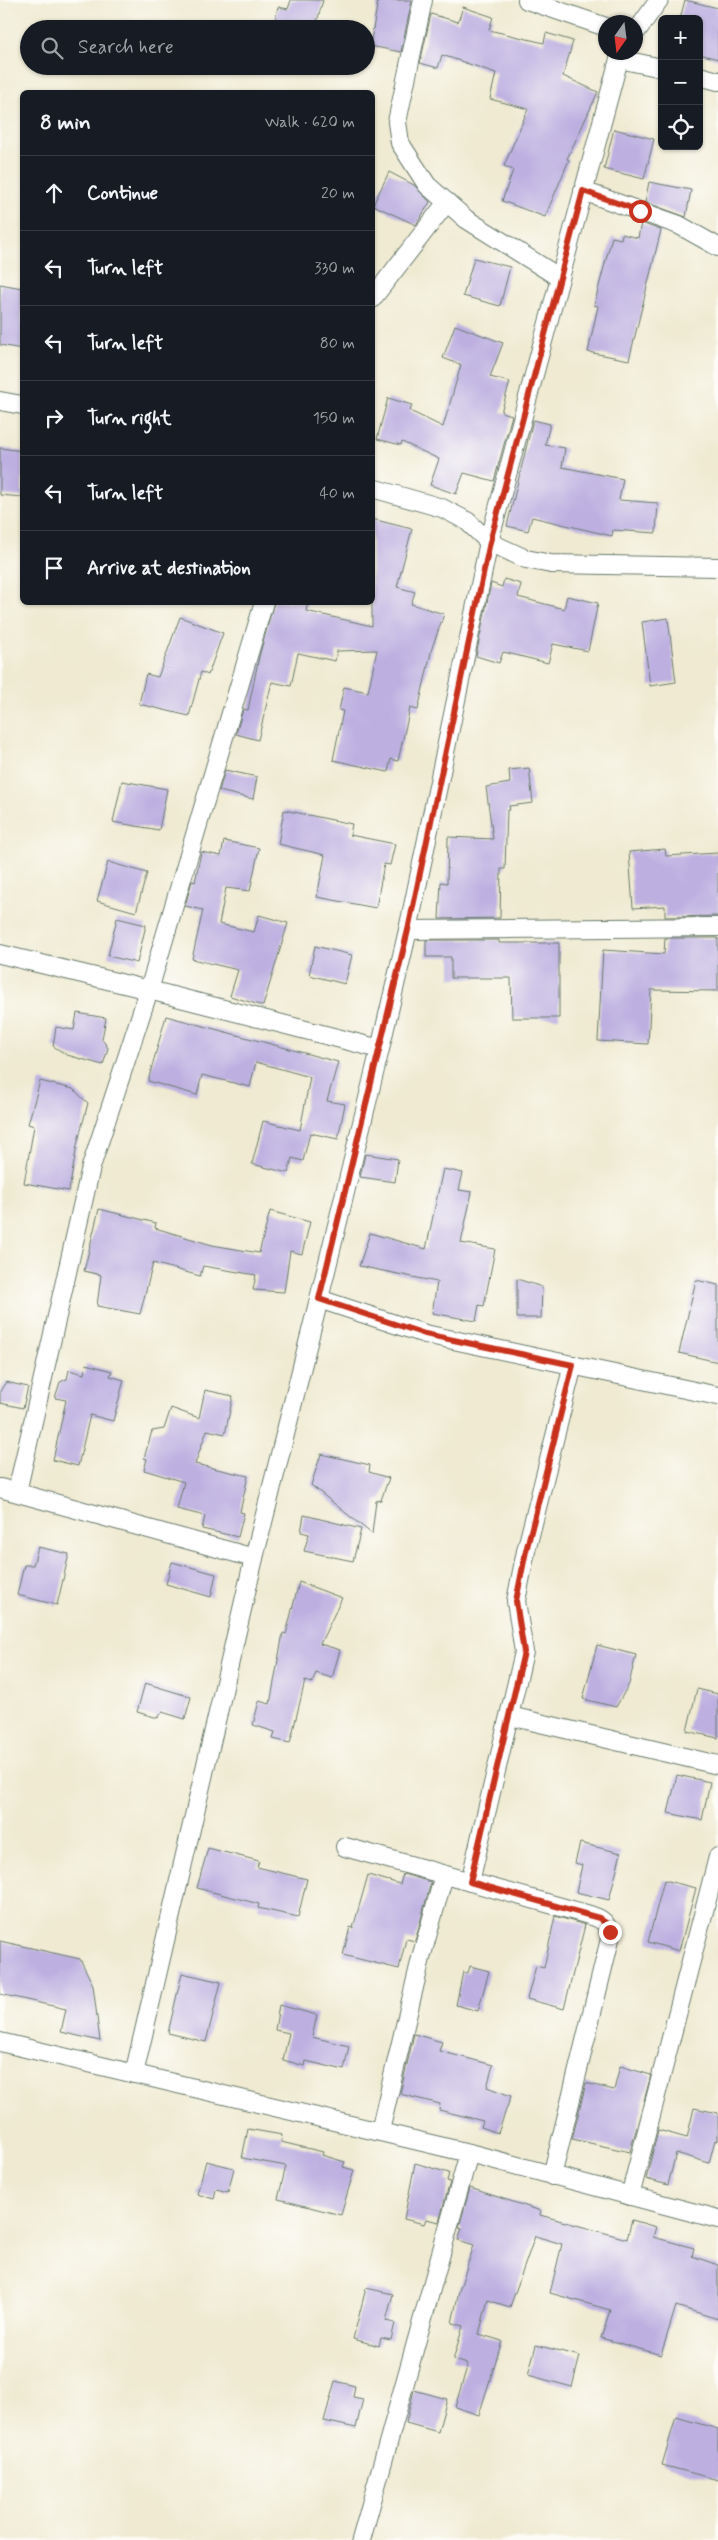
<!DOCTYPE html>
<meta charset="utf-8">
<style>
body{margin:0;font-family:Mynerve,sans-serif;background:#242831;color:#f1f3f6}
.controls{position:absolute;right:15px;top:15px;display:grid;overflow:hidden;border-radius:8px;box-shadow:0 1px 4px #0004}
.controls button{width:45px;height:45px;display:grid;place-items:center;padding:0;border:0;border-bottom:1px solid #363941;background:#171b24;color:#f1f3f6;font:25px sans-serif}
.compass{position:absolute;left:598px;top:15px;width:45px;height:45px;border-radius:50%;background:#171b24;box-shadow:0 1px 4px #0004;rotate:194deg}
.stop{position:absolute;width:15px;height:15px;margin:-11px;border:4px solid #c8321e;border-radius:50%;background:#fff}
.stop.end{background:#c8321e;border-color:#fff;box-shadow:0 1px 5px #0008}
.list{margin:0;padding:0;list-style:none}
h2{display:flex;justify-content:space-between;align-items:center;height:65px;margin:0;padding:0 20px;font-size:21px}
h2 small{font-size:16px;font-weight:400;color:#9ea1a6}
.list li{display:grid;grid-template-columns:32px 1fr auto;gap:15px;align-items:center;box-sizing:border-box;height:75px;padding:0 20px;border-top:1px solid #363941}
.list b{display:block;font-size:19px;white-space:nowrap}
.list em{font-size:16px;font-style:normal;color:#9ea1a6}
.icon{flex:none;width:28px;height:28px;fill:none;stroke:currentColor;stroke-width:2;stroke-linecap:round;stroke-linejoin:round}
.map{position:relative;flex:none;width:718px;height:2540px;overflow:hidden}
.search{position:absolute;background:#171b24;box-shadow:0 1px 4px #0004;left:20px;top:20px;width:355px;height:55px;display:flex;align-items:center;gap:12px;box-sizing:border-box;padding:0 18px;border-radius:28px;color:#9ea1a6;font-size:19px}
.panel{position:absolute;background:#171b24;box-shadow:0 1px 4px #0004;left:20px;top:90px;width:355px;height:515px;border-radius:8px}
.map>svg:first-child{display:block}
</style>
<div class="map">
<svg width="718" height="2540" viewBox="0 0 718 2540">
<rect width="100%" height="100%" fill="#fdfcf7"/>
<filter id="ink" filterUnits="userSpaceOnUse"><feTurbulence type="fractalNoise" baseFrequency=".02" numOctaves="2"/><feDisplacementMap in="SourceGraphic" scale="10" xChannelSelector="R" yChannelSelector="G"/><feConvolveMatrix kernelMatrix="1 2 1 2 8 2 1 2 1" color-interpolation-filters="sRGB"/></filter>
<filter id="wash" filterUnits="userSpaceOnUse"><feTurbulence type="fractalNoise" baseFrequency=".0096" numOctaves="4" result="noise"/><feDisplacementMap in="SourceGraphic" scale="20" xChannelSelector="R" yChannelSelector="G"/><feGaussianBlur stdDeviation="1.12" result="paint"/><feColorMatrix in="noise" values="0 0 0 0 0 0 0 0 0 0 0 0 0 0 0 0 0 1.4 0 .05"/><feComposite in="paint" operator="in"/></filter>
<g filter="url(#wash)">
<rect width="100%" height="100%" fill="#efead1"/>
<g id="blocks">
<g fill="#bdb0e1">
<path d="M 291,0 L 323,0 L 315,29 L 273,29 L 278,7 L 288,9 Z"/>
<path d="M 378,0 L 412,0 L 401,52 L 370,46 Z"/>
<path d="M 685,0 L 718,8 L 718,59 L 699,54 L 699,19 L 680,19 Z"/>
<path d="M 463,7 L 493,17 L 489,30 L 544,43 L 546,33 L 573,41 L 563,76 L 598,92 L 567,159 L 569,160 L 545,217 L 502,201 L 513,170 L 504,166 L 528,109 L 490,99 L 496,73 L 442,55 L 438,68 L 420,63 L 431,14 L 458,22 Z"/>
<path d="M 614,129 L 654,139 L 644,179 L 604,169 Z"/>
<path d="M 389,172 L 414,185 L 430,202 L 416,225 L 373,205 Z"/>
<path d="M 649,182 L 691,190 L 686,217 L 645,202 Z"/>
<path d="M 641,223 L 661,230 L 629,360 L 588,352 L 598,306 L 594,305 L 612,237 L 621,239 L 622,234 L 638,238 Z"/>
<path d="M 474,258 L 510,267 L 500,306 L 463,296 Z"/>
<path d="M 0,284 L 22,288 L 22,349 L 0,345 Z"/>
<path d="M 455,325 L 503,343 L 490,377 L 510,382 L 501,412 L 512,415 L 494,481 L 464,473 L 456,494 L 430,485 L 439,459 L 402,442 L 401,445 L 377,439 L 388,398 L 412,405 L 410,411 L 443,427 L 461,365 L 443,358 Z"/>
<path d="M 533,420 L 550,424 L 545,445 L 565,448 L 562,467 L 623,479 L 619,500 L 658,503 L 656,533 L 613,530 L 612,536 L 532,517 L 528,531 L 507,526 Z"/>
<path d="M 0,448 L 22,451 L 22,497 L 0,495 Z"/>
<path d="M 372,519 L 412,529 L 397,587 L 415,592 L 411,604 L 444,614 L 432,648 L 418,710 L 410,708 L 398,761 L 391,759 L 388,772 L 333,760 L 343,711 L 339,710 L 344,687 L 368,692 L 377,650 L 337,651 L 335,661 L 298,653 L 291,686 L 272,682 L 258,740 L 236,734 L 243,709 L 248,710 L 259,657 L 274,602 L 308,602 L 306,611 L 372,626 Z"/>
<path d="M 504,579 L 521,584 L 518,597 L 564,609 L 567,596 L 598,603 L 588,651 L 553,644 L 548,663 L 503,652 L 499,663 L 476,656 L 491,583 L 502,587 Z"/>
<path d="M 180,617 L 223,633 L 208,675 L 201,672 L 189,716 L 139,704 L 146,674 L 158,677 Z"/>
<path d="M 668,618 L 676,682 L 650,686 L 642,622 Z"/>
<path d="M 529,768 L 533,803 L 509,806 L 510,810 L 507,810 L 505,869 L 501,869 L 500,918 L 439,919 L 441,882 L 447,883 L 448,837 L 493,839 L 486,787 L 510,783 L 509,770 Z"/>
<path d="M 225,770 L 257,777 L 253,799 L 219,791 Z"/>
<path d="M 122,781 L 167,789 L 159,830 L 113,822 Z"/>
<path d="M 284,810 L 352,824 L 350,835 L 395,844 L 390,865 L 384,864 L 376,908 L 317,897 L 325,855 L 278,844 Z"/>
<path d="M 224,841 L 259,848 L 250,891 L 226,888 L 219,924 L 254,932 L 259,915 L 288,923 L 263,1006 L 230,996 L 238,970 L 192,959 L 203,910 L 185,906 L 192,881 L 195,882 L 201,852 L 221,856 Z"/>
<path d="M 665,849 L 666,856 L 718,853 L 718,916 L 665,917 L 665,906 L 633,908 L 629,852 Z"/>
<path d="M 108,862 L 147,873 L 136,912 L 97,901 Z"/>
<path d="M 117,918 L 146,925 L 137,963 L 108,956 Z"/>
<path d="M 665,938 L 718,938 L 718,991 L 651,990 L 648,1044 L 598,1041 L 603,950 L 664,954 Z"/>
<path d="M 426,940 L 499,940 L 499,943 L 559,943 L 559,1018 L 512,1018 L 511,978 L 451,978 L 451,957 L 426,957 Z"/>
<path d="M 315,946 L 352,955 L 345,984 L 309,975 Z"/>
<path d="M 77,1013 L 106,1018 L 102,1039 L 108,1048 L 103,1065 L 67,1055 L 53,1046 L 56,1027 L 74,1030 Z"/>
<path d="M 166,1016 L 338,1062 L 327,1101 L 345,1104 L 338,1139 L 310,1133 L 303,1161 L 292,1158 L 288,1173 L 252,1164 L 263,1121 L 300,1130 L 310,1077 L 256,1062 L 250,1087 L 202,1075 L 197,1095 L 148,1081 Z"/>
<path d="M 40,1081 L 73,1089 L 88,1103 L 77,1145 L 69,1191 L 24,1183 L 34,1126 L 28,1124 Z"/>
<path d="M 365,1154 L 398,1159 L 395,1182 L 360,1177 Z"/>
<path d="M 443,1169 L 463,1173 L 459,1190 L 472,1192 L 461,1243 L 495,1249 L 484,1306 L 479,1305 L 476,1321 L 432,1313 L 437,1282 L 359,1266 L 370,1233 L 426,1249 Z"/>
<path d="M 99,1209 L 156,1223 L 155,1228 L 212,1245 L 259,1253 L 270,1211 L 310,1222 L 302,1254 L 290,1251 L 284,1292 L 253,1290 L 256,1275 L 203,1266 L 200,1276 L 153,1263 L 140,1314 L 97,1306 L 101,1275 L 84,1271 Z"/>
<path d="M 517,1279 L 542,1287 L 541,1318 L 517,1318 Z"/>
<path d="M 696,1280 L 718,1285 L 718,1362 L 679,1353 Z"/>
<path d="M 86,1364 L 112,1371 L 110,1376 L 124,1380 L 113,1421 L 90,1415 L 78,1466 L 53,1460 L 66,1400 L 55,1398 L 60,1382 L 67,1379 L 69,1370 L 84,1374 Z"/>
<path d="M 6,1382 L 28,1387 L 23,1408 L 0,1403 L 0,1391 Z"/>
<path d="M 205,1390 L 233,1396 L 225,1434 L 207,1430 L 195,1464 L 248,1476 L 240,1512 L 244,1513 L 238,1537 L 202,1529 L 205,1516 L 177,1509 L 184,1482 L 144,1470 L 147,1459 L 144,1458 L 152,1431 L 164,1429 L 171,1408 L 199,1418 Z"/>
<path d="M 321,1454 L 370,1465 L 369,1472 L 389,1478 L 381,1500 L 376,1501 L 372,1534 L 311,1485 Z"/>
<path d="M 304,1515 L 361,1529 L 353,1561 L 304,1551 L 309,1534 L 301,1532 Z"/>
<path d="M 38,1547 L 69,1554 L 57,1605 L 17,1595 L 24,1565 L 33,1565 Z"/>
<path d="M 172,1562 L 216,1574 L 211,1597 L 166,1584 Z"/>
<path d="M 299,1582 L 342,1598 L 320,1644 L 340,1650 L 332,1678 L 316,1673 L 312,1683 L 305,1681 L 290,1743 L 273,1739 L 275,1732 L 253,1725 L 259,1701 L 270,1704 L 283,1633 L 286,1634 Z"/>
<path d="M 597,1645 L 636,1655 L 629,1684 L 616,1707 L 583,1699 Z"/>
<path d="M 145,1683 L 191,1697 L 185,1719 L 162,1712 L 158,1718 L 137,1712 Z"/>
<path d="M 697,1689 L 718,1694 L 718,1738 L 687,1731 Z"/>
<path d="M 677,1775 L 710,1782 L 702,1820 L 668,1813 Z"/>
<path d="M 580,1843 L 621,1853 L 609,1900 L 576,1892 L 582,1865 L 575,1863 Z"/>
<path d="M 208,1848 L 259,1861 L 257,1867 L 307,1879 L 298,1917 L 258,1908 L 259,1904 L 197,1888 Z"/>
<path d="M 403,1874 L 431,1882 L 415,1941 L 406,1939 L 399,1969 L 343,1955 L 350,1927 L 353,1928 L 368,1875 L 400,1884 Z"/>
<path d="M 664,1880 L 696,1888 L 679,1951 L 648,1942 Z"/>
<path d="M 555,1916 L 585,1925 L 564,2009 L 527,1999 L 536,1966 L 544,1968 Z"/>
<path d="M 0,1941 L 80,1959 L 93,1985 L 100,2041 L 61,2032 L 66,2009 L 0,1994 Z"/>
<path d="M 470,1966 L 489,1971 L 478,2011 L 456,2005 L 463,1972 L 468,1973 Z"/>
<path d="M 182,1973 L 221,1982 L 206,2042 L 168,2033 Z"/>
<path d="M 279,2005 L 317,2015 L 312,2037 L 349,2046 L 344,2070 L 306,2061 L 305,2066 L 283,2060 L 289,2033 L 275,2030 Z"/>
<path d="M 414,2034 L 442,2042 L 439,2051 L 493,2065 L 487,2087 L 511,2096 L 498,2133 L 481,2127 L 483,2121 L 439,2110 L 440,2104 L 400,2094 Z"/>
<path d="M 620,2066 L 651,2075 L 630,2152 L 572,2139 L 586,2083 L 614,2090 Z"/>
<path d="M 694,2108 L 718,2113 L 718,2141 L 715,2140 L 709,2163 L 676,2153 L 668,2185 L 646,2179 L 658,2130 L 687,2138 Z"/>
<path d="M 248,2129 L 282,2135 L 281,2142 L 323,2152 L 322,2155 L 345,2162 L 343,2167 L 354,2170 L 341,2215 L 278,2199 L 286,2166 L 242,2158 Z"/>
<path d="M 206,2161 L 234,2168 L 228,2192 L 216,2189 L 214,2199 L 197,2194 Z"/>
<path d="M 415,2163 L 449,2173 L 447,2181 L 450,2182 L 439,2222 L 426,2219 L 424,2224 L 404,2219 Z"/>
<path d="M 470,2188 L 541,2211 L 540,2215 L 627,2239 L 632,2220 L 656,2227 L 653,2237 L 694,2248 L 692,2256 L 718,2265 L 718,2319 L 676,2306 L 661,2355 L 601,2338 L 610,2310 L 550,2293 L 562,2244 L 535,2236 L 510,2307 L 488,2300 L 479,2334 L 502,2341 L 479,2415 L 455,2407 L 468,2364 L 453,2360 L 463,2326 L 452,2323 L 459,2291 L 474,2245 L 458,2240 L 462,2228 L 459,2227 Z"/>
<path d="M 366,2288 L 393,2294 L 386,2321 L 395,2323 L 391,2340 L 381,2338 L 379,2346 L 353,2339 Z"/>
<path d="M 536,2345 L 580,2356 L 572,2387 L 528,2375 Z"/>
<path d="M 335,2381 L 355,2386 L 353,2397 L 363,2399 L 356,2428 L 324,2421 Z"/>
<path d="M 414,2390 L 447,2399 L 438,2432 L 406,2423 Z"/>
<path d="M 676,2417 L 718,2429 L 718,2480 L 662,2465 Z"/>
</g>
</g>
</g>
<g filter="url(#ink)">
<use href="#blocks" fill-opacity="0" stroke="#687a6b" stroke-width="1"/>
<g fill="none" stroke-linecap="round" stroke-linejoin="round">
<g stroke="#687a6b" stroke-width="20">
<g id="minor">
<path d="M 423,0 L 397,122 L 400,143 L 427,185 L 466,219 L 560,278"/>
<path d="M 527,0 L 606,27"/>
<path d="M 636,32 L 659,0"/>
<path d="M 619,59 L 662,68"/>
<path d="M 699,76 L 718,81"/>
<path d="M 583,191 L 679,225 L 718,247"/>
<path d="M 372,299 L 447,202"/>
<path d="M 0,401 L 22,405"/>
<path d="M 372,488 L 442,508 L 467,521 L 489,542 L 619,59 L 623,52"/>
<path d="M 408,930 L 489,542 L 526,559 L 551,564 L 718,567"/>
<path d="M 0,954 L 149,990 L 264,602"/>
<path d="M 380,1049 L 408,930 L 718,927"/>
<path d="M 0,1488 L 254,1558"/>
<path d="M 17,1492 L 91,1167 L 149,990 L 380,1049 L 319,1299"/>
<path d="M 510,1716 L 718,1765"/>
<path d="M 345,1847 L 586,1914 C 601,1918 609,1922 610,1939 L 552,2176"/>
<path d="M 470,1882 L 524,1652 L 516,1601 L 526,1551 L 573,1365"/>
<path d="M 0,2042 L 469,2153 L 718,2219"/>
<path d="M 134,2074 L 254,1558 L 319,1299 L 425,1334 L 718,1396"/>
<path d="M 380,2131 L 421,1958 L 444,1875"/>
<path d="M 630,2196 L 718,1857"/>
<path d="M 361,2540 L 469,2153"/>
</g>
</g>
<use href="#minor" stroke="#fff" stroke-width="18"/>
</g>
</g>
<g fill="none" stroke-linecap="round" stroke-linejoin="round" filter="url(#ink)">
<path stroke="#c8321e" stroke-width="6" d="M 610,1932 L 607,1924 L 599,1918 L 470,1882 L 524,1652 L 516,1601 L 526,1551 L 573,1365 L 425,1334 L 319,1299 L 408,930 L 490,542 L 583,191 L 640,211"/>
</g>
</svg>
<div class="controls">
<button>+</button>
<button>−</button>
<button><svg class="icon" aria-label="locate" viewBox="0 0 24 24"><circle cx="12" cy="12" r="6"/><path d="M12 2v4M12 18v4M2 12h4M18 12h4"/></svg></button>
</div>
<svg class="compass" viewBox="-18 -18 36 36"><path d="M0-13l5 13h-10z" fill="#e53935"/><path d="M0 13l5-13h-10z" fill="#9ea1a6"/></svg>
<div class="stop" style="left:640px;top:211px"></div>
<div class="stop end" style="left:610px;top:1932px"></div>
<div class="search"><svg class="icon" aria-label="search" viewBox="0 0 24 24"><circle cx="10" cy="10" r="6"/><path d="M15 15l6 6"/></svg>Search here</div>
<section class="panel">
<h2>8 min<small>Walk · 620 m</small></h2>
<ul class="list">
<li><svg class="icon" aria-label="ahead" viewBox="0 0 24 24"><path d="M12 20V5M6 11l6-6 6 6"/></svg><div><b>Continue</b></div><em>20 m</em></li>
<li><svg class="icon" aria-label="left" viewBox="0 0 24 24"><path d="M17 20v-9H6M10 6l-5 5 5 5"/></svg><div><b>Turn left</b></div><em>330 m</em></li>
<li><svg class="icon" aria-label="left" viewBox="0 0 24 24"><path d="M17 20v-9H6M10 6l-5 5 5 5"/></svg><div><b>Turn left</b></div><em>80 m</em></li>
<li><svg class="icon" aria-label="right" viewBox="0 0 24 24"><path d="M7 20v-9h11M14 6l5 5-5 5"/></svg><div><b>Turn right</b></div><em>150 m</em></li>
<li><svg class="icon" aria-label="left" viewBox="0 0 24 24"><path d="M17 20v-9H6M10 6l-5 5 5 5"/></svg><div><b>Turn left</b></div><em>40 m</em></li>
<li><svg class="icon" aria-label="arrive" viewBox="0 0 24 24"><path d="M6 21V4h12l-3 4 3 4H6"/></svg><div><b>Arrive at destination</b></div></li>
</ul>
</section>
</div>
